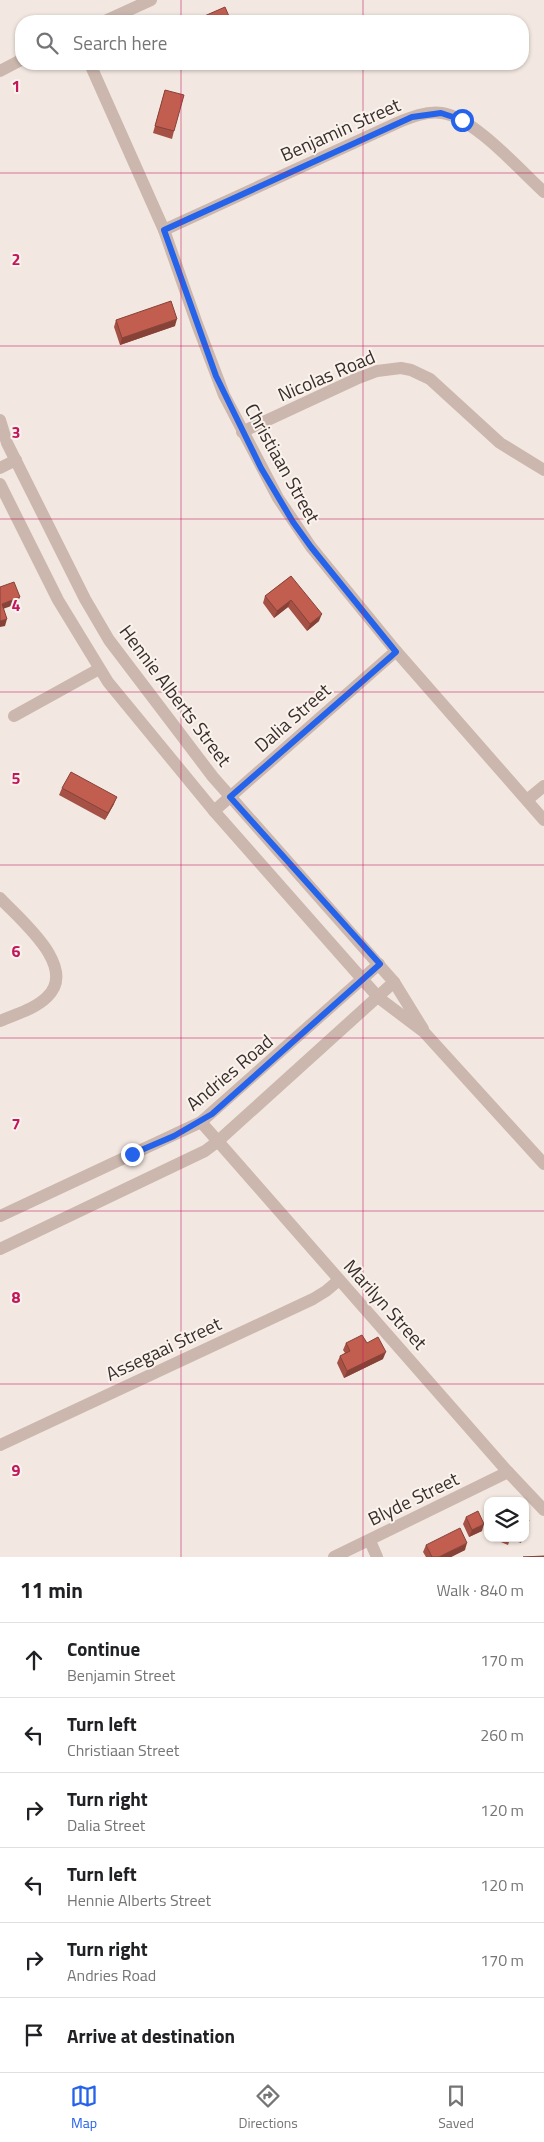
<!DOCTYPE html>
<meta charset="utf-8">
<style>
body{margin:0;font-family:"Titillium Web",sans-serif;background:#f2f2f2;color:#202124}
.controls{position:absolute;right:15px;bottom:15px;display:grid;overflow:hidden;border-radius:10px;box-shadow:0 1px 4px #0004}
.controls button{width:45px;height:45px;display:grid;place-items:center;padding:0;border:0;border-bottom:1px solid #e0e0e0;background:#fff;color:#202124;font:25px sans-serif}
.stop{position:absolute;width:15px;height:15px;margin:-11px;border:4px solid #2563eb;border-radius:50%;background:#fff}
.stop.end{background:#2563eb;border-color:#fff;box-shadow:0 1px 5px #0008}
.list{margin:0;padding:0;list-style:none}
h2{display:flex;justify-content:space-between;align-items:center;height:65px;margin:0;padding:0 20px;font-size:21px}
h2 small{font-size:16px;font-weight:400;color:#757577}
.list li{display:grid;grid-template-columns:32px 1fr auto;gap:15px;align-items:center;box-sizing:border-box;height:75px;padding:0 20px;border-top:1px solid #e0e0e0}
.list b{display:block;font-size:19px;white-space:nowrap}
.list p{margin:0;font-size:16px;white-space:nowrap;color:#757577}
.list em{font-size:16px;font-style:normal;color:#757577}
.icon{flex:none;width:28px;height:28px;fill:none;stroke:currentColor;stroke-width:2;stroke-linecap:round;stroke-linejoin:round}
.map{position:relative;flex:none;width:544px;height:1557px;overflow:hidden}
.search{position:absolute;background:#fff;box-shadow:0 1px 4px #0004;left:15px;right:15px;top:15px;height:55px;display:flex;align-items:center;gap:12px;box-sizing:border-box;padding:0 18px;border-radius:20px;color:#757577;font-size:19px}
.sheet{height:515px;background:#fff}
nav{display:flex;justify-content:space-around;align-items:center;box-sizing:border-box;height:70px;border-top:1px solid #e0e0e0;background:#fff;font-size:14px;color:#757577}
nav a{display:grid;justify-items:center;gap:2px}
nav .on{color:#2563eb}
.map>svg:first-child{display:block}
</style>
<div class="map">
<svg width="544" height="1557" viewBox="0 0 544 1557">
<rect width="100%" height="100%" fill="#f3e8e1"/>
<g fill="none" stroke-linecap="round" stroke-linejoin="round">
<g stroke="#cbb7ad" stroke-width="12">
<path d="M 105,21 L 151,0"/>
<path d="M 90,64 L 164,230 L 197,324 L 224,395 L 278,498 L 311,547 L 396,651 L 544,820"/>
<path d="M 0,71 L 21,60"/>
<path d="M 164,230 L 397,123 C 411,117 426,111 442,113 C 473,117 520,170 544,192"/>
<path d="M 242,432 L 356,379 L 377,371 L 401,368 L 411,370 L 430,379 L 500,443 L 544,470"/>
<path d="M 0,468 L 16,460"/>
<path d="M 14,716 L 99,669"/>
<path d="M 527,800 L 544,786"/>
<path d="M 214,811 L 396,651"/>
<path d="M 0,898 C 20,920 79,967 47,997 C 35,1009 16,1014 0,1021"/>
<path d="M 201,1122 L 508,1472 L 544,1510"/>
<path d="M 0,1445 L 313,1299 L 326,1291 L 339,1280"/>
<path d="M 370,1541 L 377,1557"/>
<path d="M 334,1557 L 508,1472"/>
</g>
<g stroke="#cbb7ad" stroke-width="12">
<path d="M 0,420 L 7,443 L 85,599 L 109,640 L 213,777 L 394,982 L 423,1029"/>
<path d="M 0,484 L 58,600 L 108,682 L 214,811 L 363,980 L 379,998 L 424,1032 L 544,1164"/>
<path d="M 0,1216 L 201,1122 L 379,964"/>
<path d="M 0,1249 L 205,1151 L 217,1142 L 394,982"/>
</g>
</g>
<g fill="#a65145">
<path d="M 165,90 L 174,131 L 172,139 L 153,133 Z"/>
<path d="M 116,320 L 175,326 L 120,345 L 114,327 Z"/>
<path d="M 291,576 L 319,621 L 307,631 L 288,607 L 274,618 L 263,603 L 265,596 Z"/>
<path d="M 62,788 L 114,804 L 105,820 L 59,795 Z"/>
<path d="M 346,1343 L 367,1343 L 383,1359 L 344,1378 L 337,1363 L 340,1356 L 345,1353 L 343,1350 Z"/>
<path d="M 466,1517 L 482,1531 L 469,1537 L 463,1524 Z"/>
<path d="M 488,1517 L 488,1525 L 485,1524 Z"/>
<path d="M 497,1538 L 522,1538 L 521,1543 L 510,1539 L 508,1545 L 496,1540 Z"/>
<path d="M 426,1545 L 465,1550 L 451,1557 L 426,1557 L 423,1552 Z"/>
</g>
<g fill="#874238">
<path d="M 177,319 L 175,326 L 120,345 L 122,338 Z"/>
<path d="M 20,597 L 17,604 L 0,610 L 2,604 Z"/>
<path d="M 291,600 L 288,607 L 274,618 L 277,611 Z"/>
<path d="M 322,614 L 319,621 L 307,631 L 310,624 Z"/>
<path d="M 7,619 L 5,626 L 0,627 L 0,621 Z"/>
<path d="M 117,797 L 114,804 L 105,820 L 108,813 Z"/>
<path d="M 386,1352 L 383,1359 L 344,1378 L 347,1371 Z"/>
<path d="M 484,1524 L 482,1531 L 469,1537 L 472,1530 Z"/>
<path d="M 467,1543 L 465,1550 L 451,1557 L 439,1557 Z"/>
</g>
<g fill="#c15e50" stroke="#874238">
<path d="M 225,7 L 231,21 L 193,21 Z"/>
<path d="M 165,90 L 184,95 L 174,131 L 155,126 Z"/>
<path d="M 171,301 L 177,319 L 122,338 L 116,320 Z"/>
<path d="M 291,576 L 322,614 L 310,624 L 291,600 L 277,611 L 265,596 Z"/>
<path d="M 14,582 L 20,597 L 2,604 L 7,619 L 0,621 L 0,587 Z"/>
<path d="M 71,772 L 117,797 L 108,813 L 62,788 Z"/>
<path d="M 362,1335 L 367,1343 L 378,1337 L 386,1352 L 347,1371 L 340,1356 L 350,1351 L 346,1343 Z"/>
<path d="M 478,1511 L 484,1524 L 472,1530 L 466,1517 Z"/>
<path d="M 525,1518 L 529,1520 L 525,1530 Z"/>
<path d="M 460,1528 L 467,1543 L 439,1557 L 432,1557 L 426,1545 Z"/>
<path d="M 544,1556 L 544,1557 L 523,1557 Z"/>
</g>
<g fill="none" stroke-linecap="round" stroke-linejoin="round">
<path stroke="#2563eb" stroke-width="6" d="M 132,1154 L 174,1136 L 212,1114 L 380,964 L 230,797 L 396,652 L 311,547 L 293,522 L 261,468 L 216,376 L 164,230 L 412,117 L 441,113 L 462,120"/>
</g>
<path fill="none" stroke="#c2185b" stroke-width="1" stroke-opacity="0.55" d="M 181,0 L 181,21M 363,0 L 363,21M 181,64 L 181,1557M 363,64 L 363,1557M 0,173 L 544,173M 0,346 L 544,346M 0,519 L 544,519M 0,692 L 544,692M 0,865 L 544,865M 0,1038 L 544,1038M 0,1211 L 544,1211M 0,1384 L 544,1384"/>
<g text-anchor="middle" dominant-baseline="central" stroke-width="4" stroke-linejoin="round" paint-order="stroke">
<g font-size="19" fill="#392e2b" stroke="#faf3ed">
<text transform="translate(340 129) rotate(-24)">Benjamin Street</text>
<text transform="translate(326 375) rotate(-23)">Nicolas Road</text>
<text transform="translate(283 463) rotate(61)">Christiaan Street</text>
<text transform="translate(176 695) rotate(53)">Hennie Alberts Street</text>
<text transform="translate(292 717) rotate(-41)">Dalia Street</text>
<text transform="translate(229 1072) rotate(-40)">Andries Road</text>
<text transform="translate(386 1304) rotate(48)">Marilyn Street</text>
<text transform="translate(163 1348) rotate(-25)">Assegaai Street</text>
<text transform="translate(413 1498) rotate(-26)">Blyde Street</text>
</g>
</g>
<g font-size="16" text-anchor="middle" font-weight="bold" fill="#c2185b" stroke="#faf3ed" stroke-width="4" stroke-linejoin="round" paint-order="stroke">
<text x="16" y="92">1</text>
<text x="16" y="265">2</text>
<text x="16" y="438">3</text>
<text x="16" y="611">4</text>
<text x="16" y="784">5</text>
<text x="16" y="957">6</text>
<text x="16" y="1130">7</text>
<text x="16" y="1303">8</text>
<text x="16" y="1476">9</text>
</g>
</svg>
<div class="controls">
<button><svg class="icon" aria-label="layers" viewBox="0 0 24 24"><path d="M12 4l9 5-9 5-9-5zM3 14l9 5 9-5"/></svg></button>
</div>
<div class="stop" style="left:462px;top:120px"></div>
<div class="stop end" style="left:132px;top:1154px"></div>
<div class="search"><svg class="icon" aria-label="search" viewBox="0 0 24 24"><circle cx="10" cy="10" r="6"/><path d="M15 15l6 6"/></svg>Search here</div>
</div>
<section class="sheet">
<h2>11 min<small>Walk · 840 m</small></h2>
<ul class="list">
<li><svg class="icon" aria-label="ahead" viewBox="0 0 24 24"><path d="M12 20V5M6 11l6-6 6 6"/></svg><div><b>Continue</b><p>Benjamin Street</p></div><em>170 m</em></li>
<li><svg class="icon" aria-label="left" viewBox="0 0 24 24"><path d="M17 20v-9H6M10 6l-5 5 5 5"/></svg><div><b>Turn left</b><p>Christiaan Street</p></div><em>260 m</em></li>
<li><svg class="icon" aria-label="right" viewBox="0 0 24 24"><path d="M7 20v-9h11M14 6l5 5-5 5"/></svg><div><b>Turn right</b><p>Dalia Street</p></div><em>120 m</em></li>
<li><svg class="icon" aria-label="left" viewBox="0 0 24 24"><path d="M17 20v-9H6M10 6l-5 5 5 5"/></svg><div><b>Turn left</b><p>Hennie Alberts Street</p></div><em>120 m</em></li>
<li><svg class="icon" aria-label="right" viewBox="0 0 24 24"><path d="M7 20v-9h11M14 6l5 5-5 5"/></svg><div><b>Turn right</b><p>Andries Road</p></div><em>170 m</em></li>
<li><svg class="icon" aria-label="arrive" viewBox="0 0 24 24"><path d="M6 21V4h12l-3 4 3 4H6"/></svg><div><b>Arrive at destination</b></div></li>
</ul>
</section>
<nav>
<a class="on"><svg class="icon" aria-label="map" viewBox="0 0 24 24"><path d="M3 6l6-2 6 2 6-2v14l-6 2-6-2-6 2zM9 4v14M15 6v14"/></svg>Map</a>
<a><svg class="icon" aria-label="directions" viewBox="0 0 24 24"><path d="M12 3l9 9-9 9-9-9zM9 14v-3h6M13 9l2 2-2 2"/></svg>Directions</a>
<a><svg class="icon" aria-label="saved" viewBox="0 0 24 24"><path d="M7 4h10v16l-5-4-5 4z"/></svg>Saved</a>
</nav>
